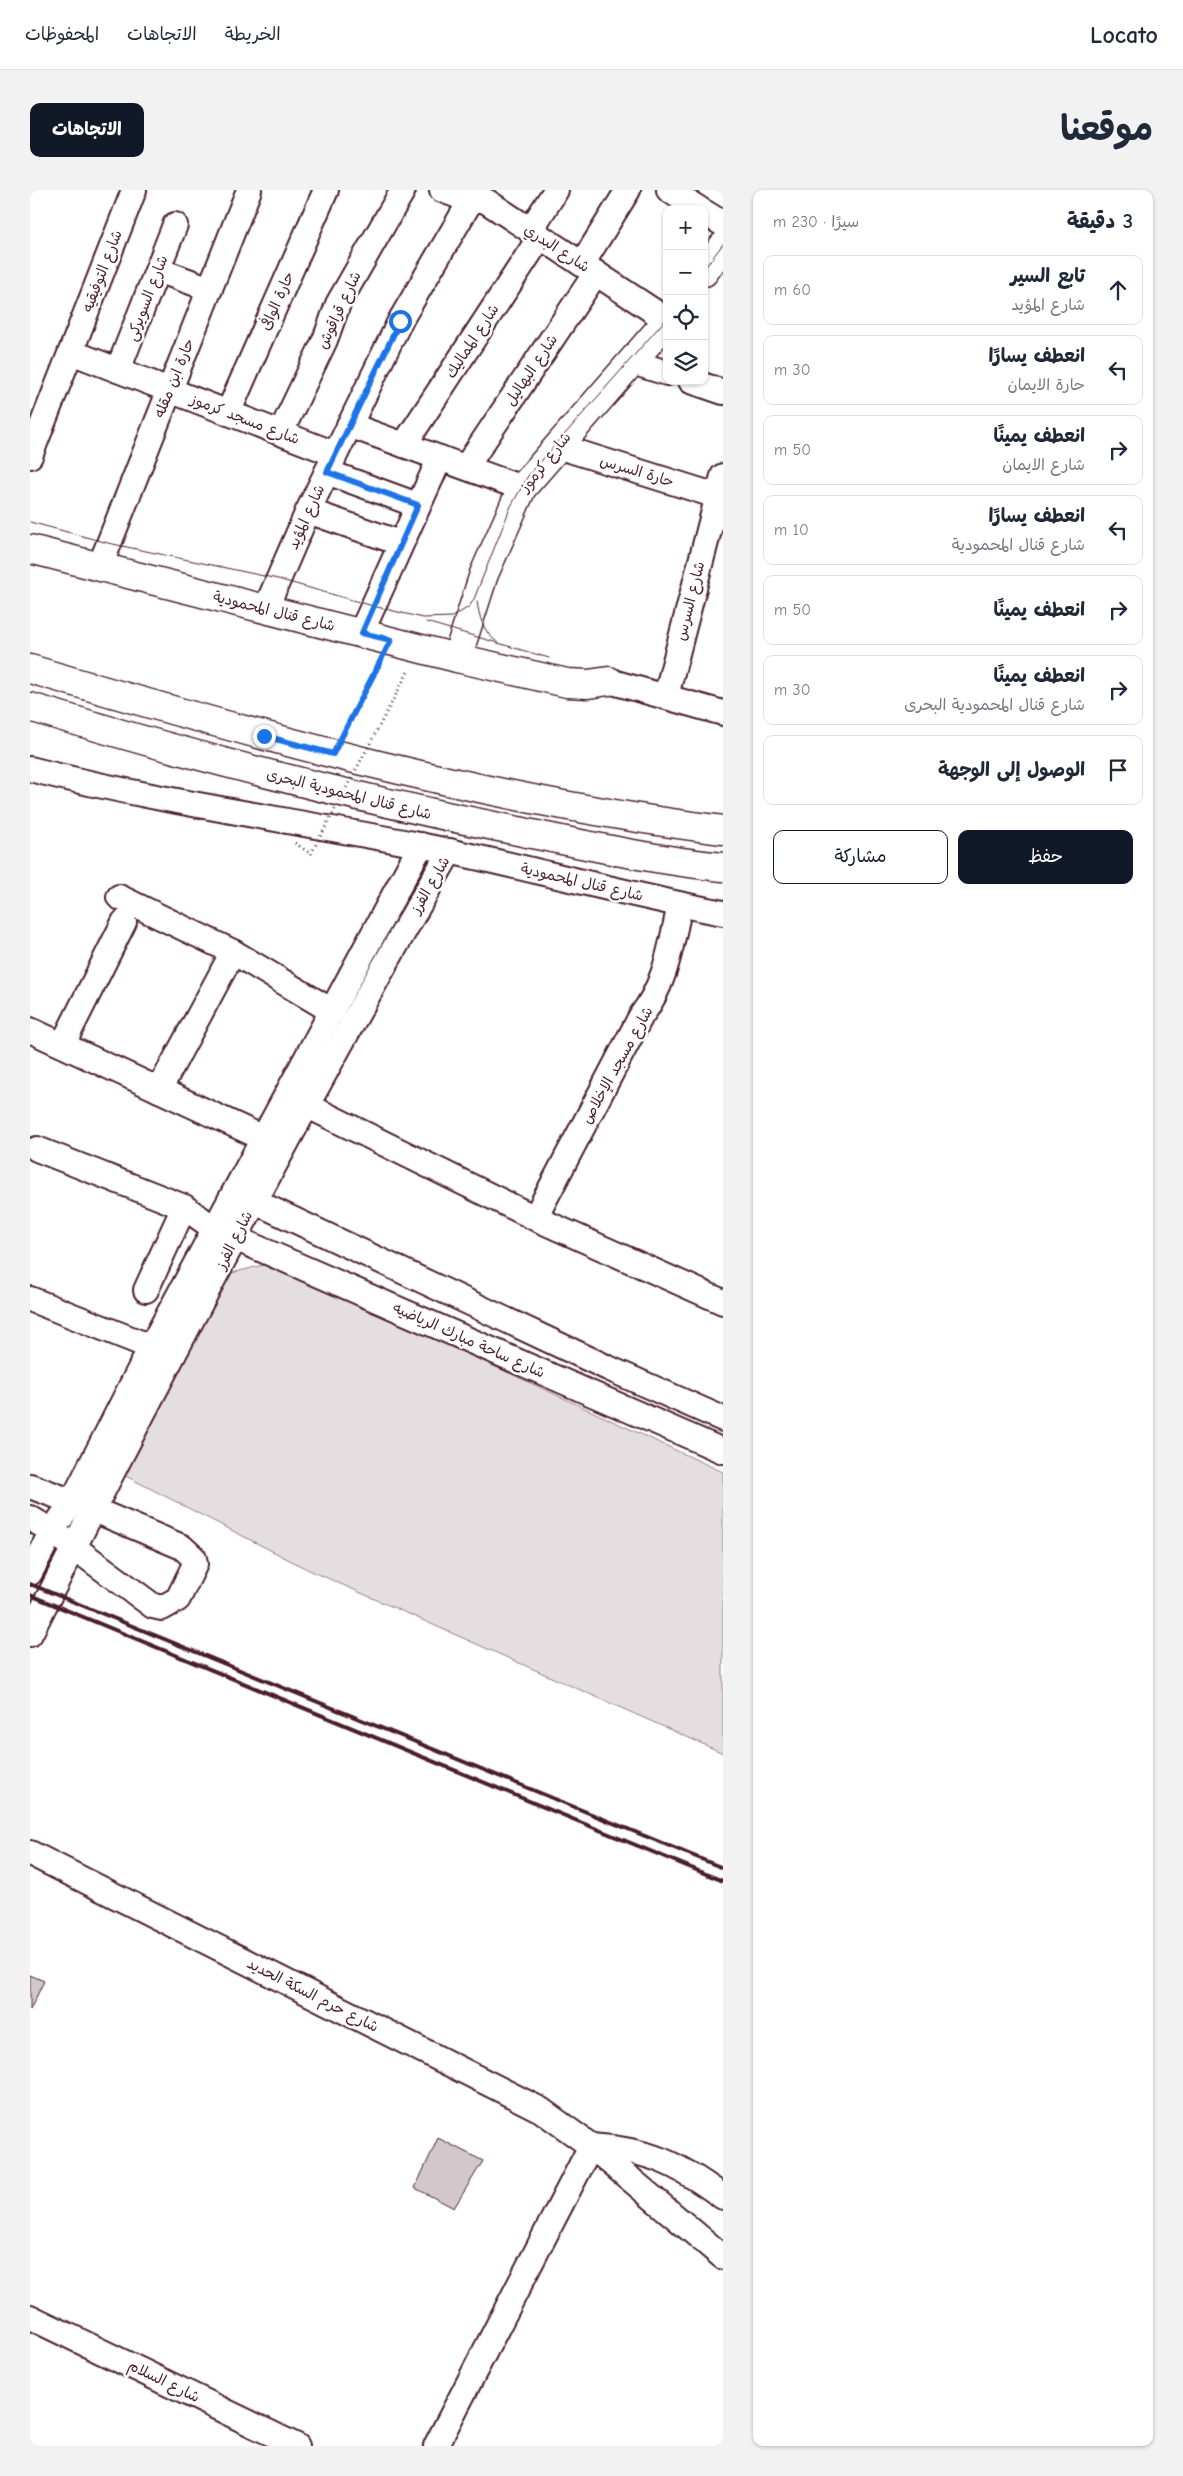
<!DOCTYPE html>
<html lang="ar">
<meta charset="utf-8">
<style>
body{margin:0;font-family:"Comic Neue","Playpen Sans Arabic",sans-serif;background:#f2f2f3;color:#1f2937;direction:rtl}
.controls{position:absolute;right:15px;top:15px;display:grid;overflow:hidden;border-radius:10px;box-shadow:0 1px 4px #0004}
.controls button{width:45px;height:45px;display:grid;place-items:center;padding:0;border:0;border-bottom:1px solid #e0e1e3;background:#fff;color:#1f2937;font:25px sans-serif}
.stop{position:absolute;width:15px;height:15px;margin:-11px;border:4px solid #1a73e8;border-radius:50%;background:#fff}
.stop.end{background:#1a73e8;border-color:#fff;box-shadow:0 1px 5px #0008}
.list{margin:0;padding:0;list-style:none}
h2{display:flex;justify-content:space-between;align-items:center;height:65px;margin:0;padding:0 20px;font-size:21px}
h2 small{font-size:16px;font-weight:400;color:#747a83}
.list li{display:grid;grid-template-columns:32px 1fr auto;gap:15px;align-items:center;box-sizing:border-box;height:70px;margin:0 10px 10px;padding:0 10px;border:1px solid #e0e1e3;border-radius:10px}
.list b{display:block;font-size:19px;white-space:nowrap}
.list p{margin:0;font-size:16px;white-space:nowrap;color:#747a83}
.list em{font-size:16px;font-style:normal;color:#747a83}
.actions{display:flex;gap:10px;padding:15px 20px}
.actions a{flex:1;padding:11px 0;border:1px solid #111827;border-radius:10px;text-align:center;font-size:18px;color:#111827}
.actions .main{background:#111827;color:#fff}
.icon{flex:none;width:28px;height:28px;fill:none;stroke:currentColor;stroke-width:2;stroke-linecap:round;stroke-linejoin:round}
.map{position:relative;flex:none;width:693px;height:2256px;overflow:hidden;direction:ltr;border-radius:10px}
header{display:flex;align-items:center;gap:30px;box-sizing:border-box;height:70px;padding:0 25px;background:#fff;border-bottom:1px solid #e0e1e3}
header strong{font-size:24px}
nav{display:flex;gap:28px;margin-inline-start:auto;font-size:18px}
.intro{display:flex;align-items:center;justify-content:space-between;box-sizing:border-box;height:120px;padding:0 30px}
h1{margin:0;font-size:35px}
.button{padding:12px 22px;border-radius:10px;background:#111827;color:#fff;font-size:18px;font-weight:700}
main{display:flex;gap:30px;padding:0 30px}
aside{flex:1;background:#fff;border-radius:10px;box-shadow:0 1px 4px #0004}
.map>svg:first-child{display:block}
</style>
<header>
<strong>Locato</strong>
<nav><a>الخريطة</a><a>الاتجاهات</a><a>المحفوظات</a></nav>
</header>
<div class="intro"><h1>موقعنا</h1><a class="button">الاتجاهات</a></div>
<main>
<aside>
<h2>3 دقيقة<small>سيرًا · 230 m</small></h2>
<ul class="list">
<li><svg class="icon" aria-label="ahead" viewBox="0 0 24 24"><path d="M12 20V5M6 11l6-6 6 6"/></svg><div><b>تابع السير</b><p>شارع المؤيد</p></div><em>60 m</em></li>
<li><svg class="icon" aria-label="left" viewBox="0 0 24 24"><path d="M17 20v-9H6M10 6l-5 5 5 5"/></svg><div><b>انعطف يسارًا</b><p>حارة الايمان</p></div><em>30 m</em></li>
<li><svg class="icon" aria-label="right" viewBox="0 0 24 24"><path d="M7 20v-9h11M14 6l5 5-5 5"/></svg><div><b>انعطف يمينًا</b><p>شارع الايمان</p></div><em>50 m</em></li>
<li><svg class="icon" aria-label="left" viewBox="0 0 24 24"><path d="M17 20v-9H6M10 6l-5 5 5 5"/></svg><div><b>انعطف يسارًا</b><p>شارع قنال المحمودية</p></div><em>10 m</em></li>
<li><svg class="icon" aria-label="right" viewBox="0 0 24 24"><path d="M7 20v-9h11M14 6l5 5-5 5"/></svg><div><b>انعطف يمينًا</b></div><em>50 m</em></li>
<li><svg class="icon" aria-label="right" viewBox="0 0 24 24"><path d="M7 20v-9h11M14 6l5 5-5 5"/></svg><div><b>انعطف يمينًا</b><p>شارع قنال المحمودية البحرى</p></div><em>30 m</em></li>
<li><svg class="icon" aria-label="arrive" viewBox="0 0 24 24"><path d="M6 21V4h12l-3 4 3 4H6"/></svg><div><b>الوصول إلى الوجهة</b></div></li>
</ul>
<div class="actions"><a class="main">حفظ</a><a>مشاركة</a></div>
</aside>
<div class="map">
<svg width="693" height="2256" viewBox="0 0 693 2256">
<rect width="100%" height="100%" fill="#fff"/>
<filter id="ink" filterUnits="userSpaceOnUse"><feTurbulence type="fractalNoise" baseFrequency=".02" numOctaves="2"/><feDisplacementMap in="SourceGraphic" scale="10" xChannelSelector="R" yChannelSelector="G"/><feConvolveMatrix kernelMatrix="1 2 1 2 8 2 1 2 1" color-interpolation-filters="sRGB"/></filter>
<g filter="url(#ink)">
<path fill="#e5dee0" stroke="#987e86" d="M 241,1073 L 693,1282 L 693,1563 L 279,1380 L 84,1280 L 178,1089 Z"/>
<g fill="#d2c7cb" stroke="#4a1f2b">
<path d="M 0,1785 L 14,1791 L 0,1820 Z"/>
<path d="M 408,1948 L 453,1971 L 424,2018 L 385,1998 Z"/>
</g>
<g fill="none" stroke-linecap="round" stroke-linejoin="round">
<g stroke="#4a1f2b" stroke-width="28">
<g id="minor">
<path d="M 412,0 L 428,6 L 456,11 L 637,130"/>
<path d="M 639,0 L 669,19"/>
<path d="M 674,22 L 693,34"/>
<path d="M 500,41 L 526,0"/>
<path d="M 552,74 L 598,0"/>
<path d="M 128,80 L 180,99"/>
<path d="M 41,162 L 305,264"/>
<path d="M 602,172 L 637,183"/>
<path d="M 88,180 L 145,35"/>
<path d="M 661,191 L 693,202"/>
<path d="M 198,223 L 296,0"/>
<path d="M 319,235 L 492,298"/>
<path d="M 251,242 L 295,150 L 308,114 L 373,0"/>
<path d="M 374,255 L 510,47"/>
<path d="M 527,256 L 687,306"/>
<path d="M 0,266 L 104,0"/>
<path d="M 436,277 L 566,83"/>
<path d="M 297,282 L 387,315"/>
<path d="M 278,321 L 370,353"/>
<path d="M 70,376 L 219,0"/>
<path d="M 236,418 L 278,321 L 370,131 L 447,0"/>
<path d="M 331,443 L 410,268"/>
<path d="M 579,491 L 693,523"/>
<path d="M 636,506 L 693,286"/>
<path d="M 0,579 C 130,612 262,630 394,656 C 494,676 592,704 693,723"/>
<path d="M 89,707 L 203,762 L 302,821"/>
<path d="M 0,840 L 233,948"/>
<path d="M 33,854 L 94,732"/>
<path d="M 129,900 L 203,762"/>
<path d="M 276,915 L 505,1028 L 693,1112"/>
<path d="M 7,959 L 154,1017 L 185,1039 L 205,1048 L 693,1261"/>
<path d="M 209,1004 L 578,1178 L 693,1229"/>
<path d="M 505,1028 L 611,826 C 636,794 641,754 650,715"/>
<path d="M 116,1100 L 154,1017"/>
<path d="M 0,1109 L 121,1157"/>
<path d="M 0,1296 L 62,1319 L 152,1357 L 164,1368 L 165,1374 L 148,1409 L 132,1418 L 123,1416 L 22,1341 L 0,1328"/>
<path d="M 0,1383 L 22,1341 L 42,1312 L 121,1157 L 391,655"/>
<path d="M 0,1444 C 133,1180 271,918 420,661"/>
<path d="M 0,1663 L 511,1920 L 561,1956 L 693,2067"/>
<path d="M 561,1956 C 619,1960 647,1973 693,2007"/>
<path d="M 0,2127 L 267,2256"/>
<path d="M 406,2256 L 561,1956"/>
</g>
</g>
<g stroke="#4a1f2b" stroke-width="31">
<g id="major">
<path d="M 674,82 L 693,56"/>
<path d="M 0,359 L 427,468 L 537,493 L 558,494 L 579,491"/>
<path d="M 427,468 L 454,384 L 492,298 L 637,131"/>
<path d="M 0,479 C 227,546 458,611 693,640"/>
<path d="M 0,517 C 161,566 323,608 488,641 C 556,655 624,670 693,677"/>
</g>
</g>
<g stroke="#4a1f2b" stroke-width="3" stroke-dasharray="1 4" stroke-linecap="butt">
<path d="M 314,543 L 352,471"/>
<path d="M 265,653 L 281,664"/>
</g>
<use href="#minor" stroke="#fff" stroke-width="24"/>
<use href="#major" stroke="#fff" stroke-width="28"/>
<g stroke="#4a1f2b" stroke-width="1">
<path d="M 674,79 L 693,54"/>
<path d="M 0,332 L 78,353 L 248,389 L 343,416 L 393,428 L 422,427 L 439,417 L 444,409 L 481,316 L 498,286 L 637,128"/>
<path d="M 447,411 C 449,426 453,442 466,451"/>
<path d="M 396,432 L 519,468"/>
</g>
<g stroke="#4a1f2b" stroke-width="4">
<path d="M 0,1394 L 693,1678"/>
<path d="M 0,1405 L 693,1691"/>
</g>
<path stroke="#4a1f2b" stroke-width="3" stroke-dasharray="1 4" stroke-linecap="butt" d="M 281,664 L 378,482"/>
</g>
</g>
<g fill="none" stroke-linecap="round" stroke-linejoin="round" filter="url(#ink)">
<path stroke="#1a73e8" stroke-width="6" d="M 234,546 L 303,564 L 361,450 L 332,443 L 388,315 L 297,282 L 370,131"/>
</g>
<g text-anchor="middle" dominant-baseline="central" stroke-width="5" stroke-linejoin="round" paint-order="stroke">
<g font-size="15" fill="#4a1f2b" stroke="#fff">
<text transform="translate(527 58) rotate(33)">شارع البدري</text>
<text transform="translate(72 81) rotate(-69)">شارع التوفيقيه</text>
<text transform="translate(117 108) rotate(-69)">شارع السويركى</text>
<text transform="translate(247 111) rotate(-66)">حارة الوافى</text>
<text transform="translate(309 120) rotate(-65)">شارع قراقوش</text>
<text transform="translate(442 151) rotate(-57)">شارع المماليك</text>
<text transform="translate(501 180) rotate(-56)">شارع البهاليل</text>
<text transform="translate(144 188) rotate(-68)">حارة ابن مقله</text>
<text transform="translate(215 229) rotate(21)">شارع مسجد كرموز</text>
<text transform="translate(515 272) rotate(-51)">شارع كرموز</text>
<text transform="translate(607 281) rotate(17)">حارة السرس</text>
<text transform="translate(276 327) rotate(-66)">شارع المؤيد</text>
<text transform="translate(660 411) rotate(-76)">شارع السرس</text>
<text transform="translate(244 421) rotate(14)">شارع قنال المحمودية</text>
<text transform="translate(319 604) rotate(14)">شارع قنال المحمودية البحرى</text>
<text transform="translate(552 692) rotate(13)">شارع قنال المحمودية</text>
<text transform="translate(400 695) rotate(-60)">شارع الفرز</text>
<text transform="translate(587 875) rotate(-61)">شارع مسجد الإخلاص</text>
<text transform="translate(204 1050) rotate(-63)">شارع الفرز</text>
<text transform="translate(439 1150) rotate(24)">شارع ساحة مبارك الرياضيه</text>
<text transform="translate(283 1805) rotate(27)">شارع حرم السكة الحديد</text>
<text transform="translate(134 2191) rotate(26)">شارع السلام</text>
</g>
</g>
</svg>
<div class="controls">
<button>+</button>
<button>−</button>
<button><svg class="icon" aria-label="locate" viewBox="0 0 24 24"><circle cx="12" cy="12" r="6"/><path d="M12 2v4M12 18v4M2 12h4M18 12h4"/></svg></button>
<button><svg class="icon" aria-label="layers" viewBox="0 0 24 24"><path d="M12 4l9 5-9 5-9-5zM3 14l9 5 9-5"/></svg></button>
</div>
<div class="stop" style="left:370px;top:131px"></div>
<div class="stop end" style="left:234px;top:546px"></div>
</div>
</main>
